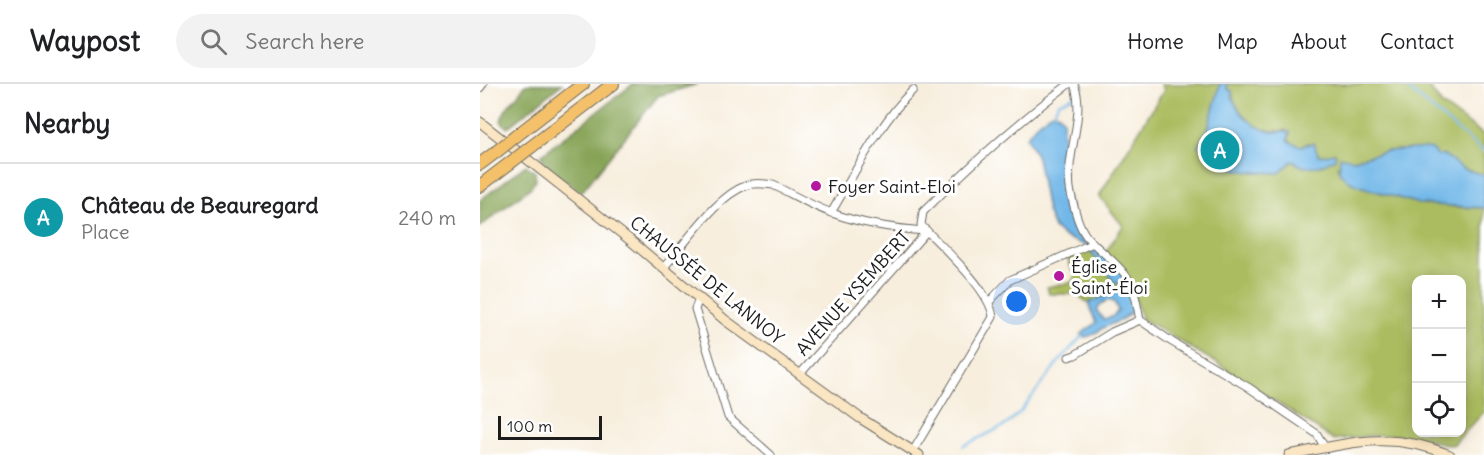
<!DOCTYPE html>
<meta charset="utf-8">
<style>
body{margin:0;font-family:Delius,sans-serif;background:#f2f2f2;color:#202124}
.controls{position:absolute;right:18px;bottom:18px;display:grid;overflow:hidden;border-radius:12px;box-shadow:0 3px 15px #0003}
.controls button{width:54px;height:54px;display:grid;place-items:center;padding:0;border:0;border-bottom:2px solid #e0e0e0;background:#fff;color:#202124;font:30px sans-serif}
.scale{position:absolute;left:18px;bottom:15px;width:104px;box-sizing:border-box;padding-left:6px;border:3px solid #1c1c1c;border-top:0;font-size:16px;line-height:21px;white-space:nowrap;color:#1c1c1c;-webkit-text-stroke:4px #fff;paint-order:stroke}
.you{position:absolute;left:537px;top:218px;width:21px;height:21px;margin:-15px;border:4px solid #fff;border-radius:50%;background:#1a73e8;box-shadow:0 0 0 9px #1a73e833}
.badge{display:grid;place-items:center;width:39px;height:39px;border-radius:50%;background:#1a73e8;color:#fff;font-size:20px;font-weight:700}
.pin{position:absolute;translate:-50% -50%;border:3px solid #fff;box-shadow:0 2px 6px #0006}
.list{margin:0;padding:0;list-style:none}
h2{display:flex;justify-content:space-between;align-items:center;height:78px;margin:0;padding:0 24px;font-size:26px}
h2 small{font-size:20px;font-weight:400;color:#757577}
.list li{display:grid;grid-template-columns:39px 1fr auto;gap:18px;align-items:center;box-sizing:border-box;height:108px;padding:0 24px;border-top:2px solid #e0e0e0}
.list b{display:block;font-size:22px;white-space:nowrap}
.list p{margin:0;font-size:20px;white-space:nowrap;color:#757577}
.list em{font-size:20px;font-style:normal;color:#757577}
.icon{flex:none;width:33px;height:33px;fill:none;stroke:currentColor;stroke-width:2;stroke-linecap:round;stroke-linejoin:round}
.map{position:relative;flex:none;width:1004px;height:371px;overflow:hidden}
header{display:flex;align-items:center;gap:36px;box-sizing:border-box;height:84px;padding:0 30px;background:#fff;border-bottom:2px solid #e0e0e0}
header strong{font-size:28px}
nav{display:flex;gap:33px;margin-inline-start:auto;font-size:21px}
.search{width:420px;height:54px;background:#f2f2f2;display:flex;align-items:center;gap:15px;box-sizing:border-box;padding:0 21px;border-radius:33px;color:#757577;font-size:22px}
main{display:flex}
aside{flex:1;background:#fff}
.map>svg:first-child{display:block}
</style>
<header>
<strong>Waypost</strong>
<div class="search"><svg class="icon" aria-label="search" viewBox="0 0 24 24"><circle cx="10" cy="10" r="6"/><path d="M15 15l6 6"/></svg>Search here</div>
<nav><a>Home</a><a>Map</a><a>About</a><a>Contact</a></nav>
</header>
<main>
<aside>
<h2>Nearby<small></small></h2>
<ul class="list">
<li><span class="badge" style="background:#0f9aa8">A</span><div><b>Château de Beauregard</b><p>Place</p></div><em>240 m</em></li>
</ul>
</aside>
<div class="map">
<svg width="1004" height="371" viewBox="0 0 1004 371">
<rect width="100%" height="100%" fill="#fff"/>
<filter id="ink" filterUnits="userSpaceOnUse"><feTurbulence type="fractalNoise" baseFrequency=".0167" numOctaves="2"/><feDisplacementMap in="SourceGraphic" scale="12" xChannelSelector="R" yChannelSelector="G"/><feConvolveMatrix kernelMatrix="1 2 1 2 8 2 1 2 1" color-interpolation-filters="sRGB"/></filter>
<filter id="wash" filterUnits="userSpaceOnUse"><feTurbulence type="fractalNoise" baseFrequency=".008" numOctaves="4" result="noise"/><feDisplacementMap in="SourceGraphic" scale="24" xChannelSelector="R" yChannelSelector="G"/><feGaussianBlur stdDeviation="1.35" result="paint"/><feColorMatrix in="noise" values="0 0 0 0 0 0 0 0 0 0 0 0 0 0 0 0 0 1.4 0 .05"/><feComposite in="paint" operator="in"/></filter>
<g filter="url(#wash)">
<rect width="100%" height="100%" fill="#f7eedd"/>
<g fill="#aabc5f" stroke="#636c3e" stroke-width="1.5" fill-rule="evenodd">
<path d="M 681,0 L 740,0 L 728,45 L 756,65 L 745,80 L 760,87 L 797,89 L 801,88 L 812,77 L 842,80 L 848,78 L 853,69 C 838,76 838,69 829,59 L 821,62 L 810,58 L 808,55 L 810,51 L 805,46 C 796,48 784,47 776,42 C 765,36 752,19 752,7 L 747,5 L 747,0 L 947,0 L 962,21 L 1004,51 L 1004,91 L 984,85 L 964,72 L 907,67 L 858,81 L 859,88 L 863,92 L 974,123 L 1004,124 L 1004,328 L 974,360 C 965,363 956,357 947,355 C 915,348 886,352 854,356 L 740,281 L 661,234 L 651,200 L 625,169 L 643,142 L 619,112 L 684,6 ZM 936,195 L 982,195 L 982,348 L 936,348 Z"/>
<path d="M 607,164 L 641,203 L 640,206 L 608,219 L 596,210 L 569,210 L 567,203 L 593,198 L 595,190 L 591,184 L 588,174 Z"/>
</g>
<g fill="#87a456" stroke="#526039" stroke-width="1.5">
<path d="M 45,0 L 82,0 L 27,44 L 21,37 C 23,23 39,13 45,0 Z"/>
<path d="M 153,0 L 218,0 L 178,12 L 101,109 L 65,82 L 61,71 Z"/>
<path d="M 46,81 L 55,88 L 56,96 L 51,103 L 0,143 L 0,116 Z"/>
</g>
<g fill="#71b7e8" stroke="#466a82" stroke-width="1.5" fill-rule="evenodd">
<path d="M 740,0 L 747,0 L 747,5 L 752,7 C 752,26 776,47 795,48 C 801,48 804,46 810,48 L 808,55 L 810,58 L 821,62 L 834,59 L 838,71 C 845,73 850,68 856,70 L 855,75 L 839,82 L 824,83 L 812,77 L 801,88 L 797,89 L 760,87 L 744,81 L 755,65 L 736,52 L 725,67 L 718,62 L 728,45 Z"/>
<path d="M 572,28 L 579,30 L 583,36 L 584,104 L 597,144 L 610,163 L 618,167 L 643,190 L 643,195 L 636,200 L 605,161 L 583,152 L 574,144 L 567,127 L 557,73 L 546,53 L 557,40 Z"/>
<path d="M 947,64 L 952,65 L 956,71 L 964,71 L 984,85 L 1004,91 L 1004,124 L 939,120 L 882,103 L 870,98 L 859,88 L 860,73 L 869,74 L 872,76 L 907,67 Z"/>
<path d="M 643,202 C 668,225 646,234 625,243 C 617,247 613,253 604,253 L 601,250 L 616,239 L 608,219 L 640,206 ZM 629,216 L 635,219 L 638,227 L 632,233 L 623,235 L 617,227 C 618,221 622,218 629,216 Z"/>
</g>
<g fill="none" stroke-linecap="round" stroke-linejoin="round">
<g stroke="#71b7e8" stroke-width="2">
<path d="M 922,0 L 1004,68"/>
<path d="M 574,29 L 578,19 L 590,14 L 602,5 L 603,0"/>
<path d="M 483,362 L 526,341 L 541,327 L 576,281 L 602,252"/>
</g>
</g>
</g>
<g filter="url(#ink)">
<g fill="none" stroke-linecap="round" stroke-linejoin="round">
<g stroke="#696660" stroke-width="9">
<g id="street">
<path d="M 594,0 C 607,33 583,73 591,110 C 594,123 598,142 607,153 C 620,168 638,178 649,196 C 656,207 657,223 660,236 L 692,258 L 768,303 L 837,350 L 845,364"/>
<path d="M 0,4 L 3,0"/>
<path d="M 351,129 C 375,89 399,39 433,6"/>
<path d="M 183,184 C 206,160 235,113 265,102 C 274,98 284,100 293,101 C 312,110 332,122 352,129 C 382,140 415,145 447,147"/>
<path d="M 219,215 L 215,225 L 248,333 L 291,371"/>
<path d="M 509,218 L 530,196 L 613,159"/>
<path d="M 589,273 L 595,271 L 632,248 L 660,236"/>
<path d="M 320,290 L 447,147"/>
<path d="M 433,367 L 513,233 C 510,205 460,161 441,141 L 443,128 C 489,82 537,39 589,0"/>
</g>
</g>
<g stroke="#696660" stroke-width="11">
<g id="secondary">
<path d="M 0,38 L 150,156 L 245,236 L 380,334 L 439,371"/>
<path d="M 809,371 C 869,359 910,346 970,371"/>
</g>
</g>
<g stroke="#696660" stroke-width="14">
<g id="highway">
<path d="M 36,52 L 103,0"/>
<path d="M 51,63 L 133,0"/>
<path d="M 0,80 L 16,68"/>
<path d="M 0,102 L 30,79"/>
</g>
</g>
<use href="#street" stroke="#fff" stroke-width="7"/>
<use href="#secondary" stroke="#fbe6c3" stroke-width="9"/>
<use href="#highway" stroke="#f4c16a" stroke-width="12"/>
<g stroke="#696660" stroke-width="14" stroke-linecap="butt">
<g id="highway-bridge">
<path d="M 16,68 L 36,52"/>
<path d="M 30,79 L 51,63"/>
</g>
</g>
<use href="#highway-bridge" stroke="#f4c16a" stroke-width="12"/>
</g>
</g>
<g fill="#b5179e" stroke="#fff" stroke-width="2">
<circle cx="336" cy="102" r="6"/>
<circle cx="579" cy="192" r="6"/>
</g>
<g text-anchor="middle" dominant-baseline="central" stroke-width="6" stroke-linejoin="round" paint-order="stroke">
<g font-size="18" fill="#1c1c1c" stroke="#fff" text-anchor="start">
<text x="348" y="102">Foyer Saint-Eloi</text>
<text x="591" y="182">Église<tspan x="591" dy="21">Saint-Éloi</tspan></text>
</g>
<g font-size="18" fill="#1c1c1c" stroke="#fff">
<text transform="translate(227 196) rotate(39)">CHAUSSÉE DE LANNOY</text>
<text transform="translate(373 209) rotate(-48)">AVENUE YSEMBERT</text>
</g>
</g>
</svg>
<div class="controls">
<button>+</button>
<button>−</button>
<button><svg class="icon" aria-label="locate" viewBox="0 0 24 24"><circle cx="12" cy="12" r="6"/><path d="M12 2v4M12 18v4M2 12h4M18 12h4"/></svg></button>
</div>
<div class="scale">100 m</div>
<div class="you"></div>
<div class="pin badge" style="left:740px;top:66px;background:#0f9aa8">A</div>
</div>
</main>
